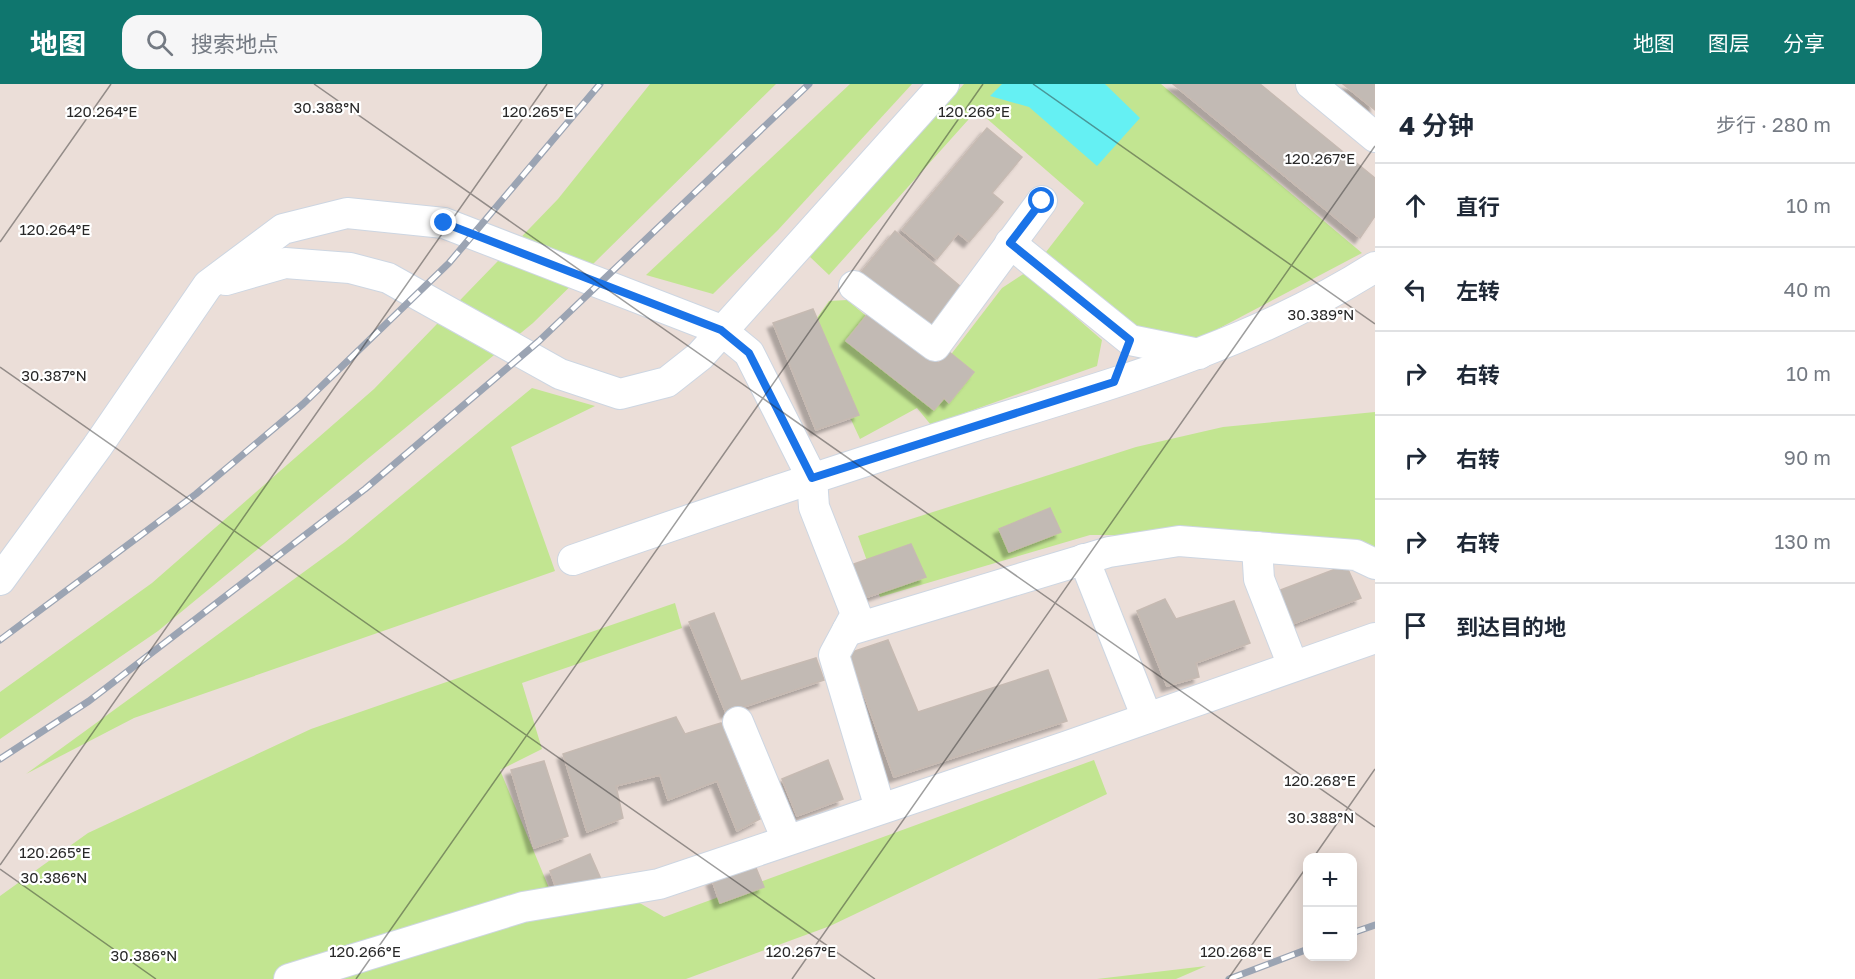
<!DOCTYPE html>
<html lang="zh">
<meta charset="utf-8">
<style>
body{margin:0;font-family:"Golos Text","Noto Sans SC",sans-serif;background:#f6f6f7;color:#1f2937}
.controls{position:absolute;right:18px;bottom:18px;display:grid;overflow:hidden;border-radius:12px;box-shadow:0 3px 15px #0003}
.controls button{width:54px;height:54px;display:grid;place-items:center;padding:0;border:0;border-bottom:2px solid #e0e1e3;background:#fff;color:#1f2937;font:30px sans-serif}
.stop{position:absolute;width:18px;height:18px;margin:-14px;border:4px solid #1a73e8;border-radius:50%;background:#fff}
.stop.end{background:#1a73e8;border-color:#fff;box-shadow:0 2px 6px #0008}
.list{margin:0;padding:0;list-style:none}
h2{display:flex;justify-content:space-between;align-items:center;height:78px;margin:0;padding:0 24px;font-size:26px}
h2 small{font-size:20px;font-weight:400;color:#747a83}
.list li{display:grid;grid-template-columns:39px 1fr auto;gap:18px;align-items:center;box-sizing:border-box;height:84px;padding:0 24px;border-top:2px solid #e0e1e3}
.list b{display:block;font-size:22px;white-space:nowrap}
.list em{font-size:20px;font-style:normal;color:#747a83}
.icon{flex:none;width:33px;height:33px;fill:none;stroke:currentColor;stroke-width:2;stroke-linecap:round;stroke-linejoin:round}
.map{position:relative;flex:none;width:1375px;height:895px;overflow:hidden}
header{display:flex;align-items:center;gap:36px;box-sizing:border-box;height:84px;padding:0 30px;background:#0f766e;color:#fff}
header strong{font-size:28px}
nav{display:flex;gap:33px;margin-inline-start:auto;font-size:21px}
.search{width:420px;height:54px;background:#f6f6f7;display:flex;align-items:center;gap:15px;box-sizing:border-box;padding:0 21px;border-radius:18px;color:#747a83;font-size:22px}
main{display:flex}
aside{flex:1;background:#fff}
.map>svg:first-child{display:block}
</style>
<header>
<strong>地图</strong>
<div class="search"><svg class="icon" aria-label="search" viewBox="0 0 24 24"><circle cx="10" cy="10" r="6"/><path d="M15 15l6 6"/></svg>搜索地点</div>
<nav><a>地图</a><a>图层</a><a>分享</a></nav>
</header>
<main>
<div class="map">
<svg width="1375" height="895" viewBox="0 0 1375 895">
<defs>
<filter id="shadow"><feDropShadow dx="-5.5" dy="5.5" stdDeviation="1.5" flood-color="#0004"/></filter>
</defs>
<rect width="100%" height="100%" fill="#ebded8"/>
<g fill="#c2e591">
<path d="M 650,0 L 776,0 L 533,239 L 158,547 L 0,655 L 0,608 L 152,499 L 374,305 L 558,115 Z"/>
<path d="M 850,0 L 912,0 L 778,146 L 713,210 L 646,191 Z"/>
<path d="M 964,0 L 1161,0 L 1362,169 L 1195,257 L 1135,242 L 1046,168 L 1084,119 L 977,26 L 829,191 L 809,172 Z"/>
<path d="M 1025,189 L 1102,256 L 1097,282 L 931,341 L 917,324 L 860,355 L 809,245 L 829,217 L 847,216 L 936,290 L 1002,204 Z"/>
<path d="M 532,304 L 595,322 L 511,363 L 555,487 L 134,634 L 26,690 L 345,458 Z"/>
<path d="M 1375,328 L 1375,468 L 1237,451 L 1090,451 L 880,513 L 858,452 L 1136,363 L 1223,343 Z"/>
<path d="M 675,519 L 682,544 L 522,599 L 542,665 L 500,686 L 559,828 L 624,810 L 664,833 L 1094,676 L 1107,710 L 830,842 L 686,895 L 0,895 L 0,812 L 88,749 L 311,645 Z"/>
<path d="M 1206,882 L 1176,895 L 1097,895 Z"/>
</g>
<path fill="#65f0f3" d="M 1002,0 L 1105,0 L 1140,34 L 1097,82 L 1029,23 L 990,12 Z"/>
<g fill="#c2bab4" stroke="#c6bab2" stroke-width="1.5" filter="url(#shadow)">
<path d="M 1173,0 L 1260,0 L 1375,94 L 1375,132 L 1360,154 Z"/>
<path d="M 1343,0 L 1375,0 L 1375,26 Z"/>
<path d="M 987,44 L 1022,73 L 992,109 L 1003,118 L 969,158 L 958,149 L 937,175 L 902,146 Z"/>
<path d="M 895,147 L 967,208 L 931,251 L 859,191 Z"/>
<path d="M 813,225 L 859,331 L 816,346 L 773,239 Z"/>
<path d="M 871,226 L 939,279 L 948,267 L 974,288 L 949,319 L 944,314 L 934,326 L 846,257 Z"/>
<path d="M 1050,424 L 1061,448 L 1009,468 L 999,445 Z"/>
<path d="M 911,460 L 926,493 L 862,515 L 851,481 Z"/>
<path d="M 1346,481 L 1361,514 L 1290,541 L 1278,507 Z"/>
<path d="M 1165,515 L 1176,535 L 1234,517 L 1250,559 L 1196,579 L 1199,593 L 1167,602 L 1137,527 Z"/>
<path d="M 714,529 L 741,597 L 816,574 L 824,596 L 726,629 L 689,538 Z"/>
<path d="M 888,556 L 918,628 L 1048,586 L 1067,637 L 894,693 L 849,569 Z"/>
<path d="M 676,633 L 685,650 L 721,639 L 760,735 L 737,747 L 717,697 L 668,716 L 660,691 L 616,702 L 623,734 L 587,748 L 563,670 Z"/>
<path d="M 828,676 L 843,715 L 797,732 L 782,695 Z"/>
<path d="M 544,677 L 568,752 L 534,764 L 511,686 Z"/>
<path d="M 590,770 L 601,795 L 559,812 L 550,787 Z"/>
<path d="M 754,779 L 764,803 L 720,819 L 712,796 Z"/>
</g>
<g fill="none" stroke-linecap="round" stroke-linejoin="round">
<g stroke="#cdd6e2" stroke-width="32">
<g id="minor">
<path d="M 1311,0 L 1375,53"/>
<path d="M 1010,159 L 1130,256 L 1199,270"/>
<path d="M 226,196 L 285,179 L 350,184 L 388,194 L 560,290 L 620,310 L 667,298 L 700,272 L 944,0"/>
<path d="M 854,202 L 935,262 L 1042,117"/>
<path d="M 1257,463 L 1259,495 L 1293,582"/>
<path d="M 1084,475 L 1147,634"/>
<path d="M 573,476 C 705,430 836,386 969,344 C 1110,300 1249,263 1375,183"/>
<path d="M 0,496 L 97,363 L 208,201 L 283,145 L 347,129 L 444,139 L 721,246 L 749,269 L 812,394 L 814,423 L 856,530 L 834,571 L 880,724"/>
<path d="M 847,547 L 1109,468 L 1179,457 L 1356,471 L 1375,480"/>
<path d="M 738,638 L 787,756"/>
<path d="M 289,895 L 523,823 L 659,800 L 1068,662 L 1375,554"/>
</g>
</g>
<use href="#minor" stroke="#fff" stroke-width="30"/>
<g stroke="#9ba4b3" stroke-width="7">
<g id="rail">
<path d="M 0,556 L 196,410 L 303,320 L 449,179 L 600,0"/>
<path d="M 0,675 L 89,617 L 365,405 L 539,257 L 809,0"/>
<path d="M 1352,849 L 1375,841"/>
<path d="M 1229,895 L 1308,865"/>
</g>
</g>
<use href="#rail" stroke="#fff" stroke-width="4.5" stroke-dasharray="14" stroke-linecap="butt"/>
</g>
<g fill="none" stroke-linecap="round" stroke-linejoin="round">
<path stroke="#1a73e8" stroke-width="8" d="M 444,139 L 721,246 L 749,269 L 812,394 L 1114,298 L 1130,256 L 1010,159 L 1042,117"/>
</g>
<path fill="none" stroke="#282828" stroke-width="1.5" stroke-opacity="0.45" d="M 314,0 L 1375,743M 1033,0 L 1375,240M 0,158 L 111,0M 0,283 L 875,895M 1313,774 L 1375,685M 0,781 L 547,0M 0,785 L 156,895M 356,895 L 983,0M 792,895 L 1375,62M 1228,895 L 1308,781"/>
<g font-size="15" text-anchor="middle" fill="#282828" stroke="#fff" stroke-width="4.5" stroke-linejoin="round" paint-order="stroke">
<text x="327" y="29">30.388°N</text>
<text x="102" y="33">120.264°E</text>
<text x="538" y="33">120.265°E</text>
<text x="974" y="33">120.266°E</text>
<text x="1320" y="80">120.267°E</text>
<text x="55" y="151">120.264°E</text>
<text x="1321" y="236">30.389°N</text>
<text x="54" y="297">30.387°N</text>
<text x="1320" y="702">120.268°E</text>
<text x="1321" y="739">30.388°N</text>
<text x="55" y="774">120.265°E</text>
<text x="54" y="799">30.386°N</text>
<text x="365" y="873">120.266°E</text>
<text x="801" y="873">120.267°E</text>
<text x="1236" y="873">120.268°E</text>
<text x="144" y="877">30.386°N</text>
</g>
</svg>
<div class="controls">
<button>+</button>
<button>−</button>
</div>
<div class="stop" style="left:1042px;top:117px"></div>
<div class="stop end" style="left:444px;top:139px"></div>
</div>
<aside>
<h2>4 分钟<small>步行 · 280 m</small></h2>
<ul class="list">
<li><svg class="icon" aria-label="ahead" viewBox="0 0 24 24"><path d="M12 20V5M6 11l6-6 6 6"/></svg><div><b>直行</b></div><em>10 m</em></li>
<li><svg class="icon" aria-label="left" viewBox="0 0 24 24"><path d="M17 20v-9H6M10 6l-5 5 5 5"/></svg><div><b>左转</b></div><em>40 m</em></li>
<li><svg class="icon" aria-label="right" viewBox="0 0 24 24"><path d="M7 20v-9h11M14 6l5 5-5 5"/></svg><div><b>右转</b></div><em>10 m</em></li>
<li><svg class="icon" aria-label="right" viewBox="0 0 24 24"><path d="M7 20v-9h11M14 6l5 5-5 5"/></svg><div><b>右转</b></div><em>90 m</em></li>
<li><svg class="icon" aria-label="right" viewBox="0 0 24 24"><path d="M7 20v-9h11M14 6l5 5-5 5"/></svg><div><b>右转</b></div><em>130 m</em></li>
<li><svg class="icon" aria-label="arrive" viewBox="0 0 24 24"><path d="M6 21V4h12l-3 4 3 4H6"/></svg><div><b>到达目的地</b></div></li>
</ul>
</aside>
</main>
